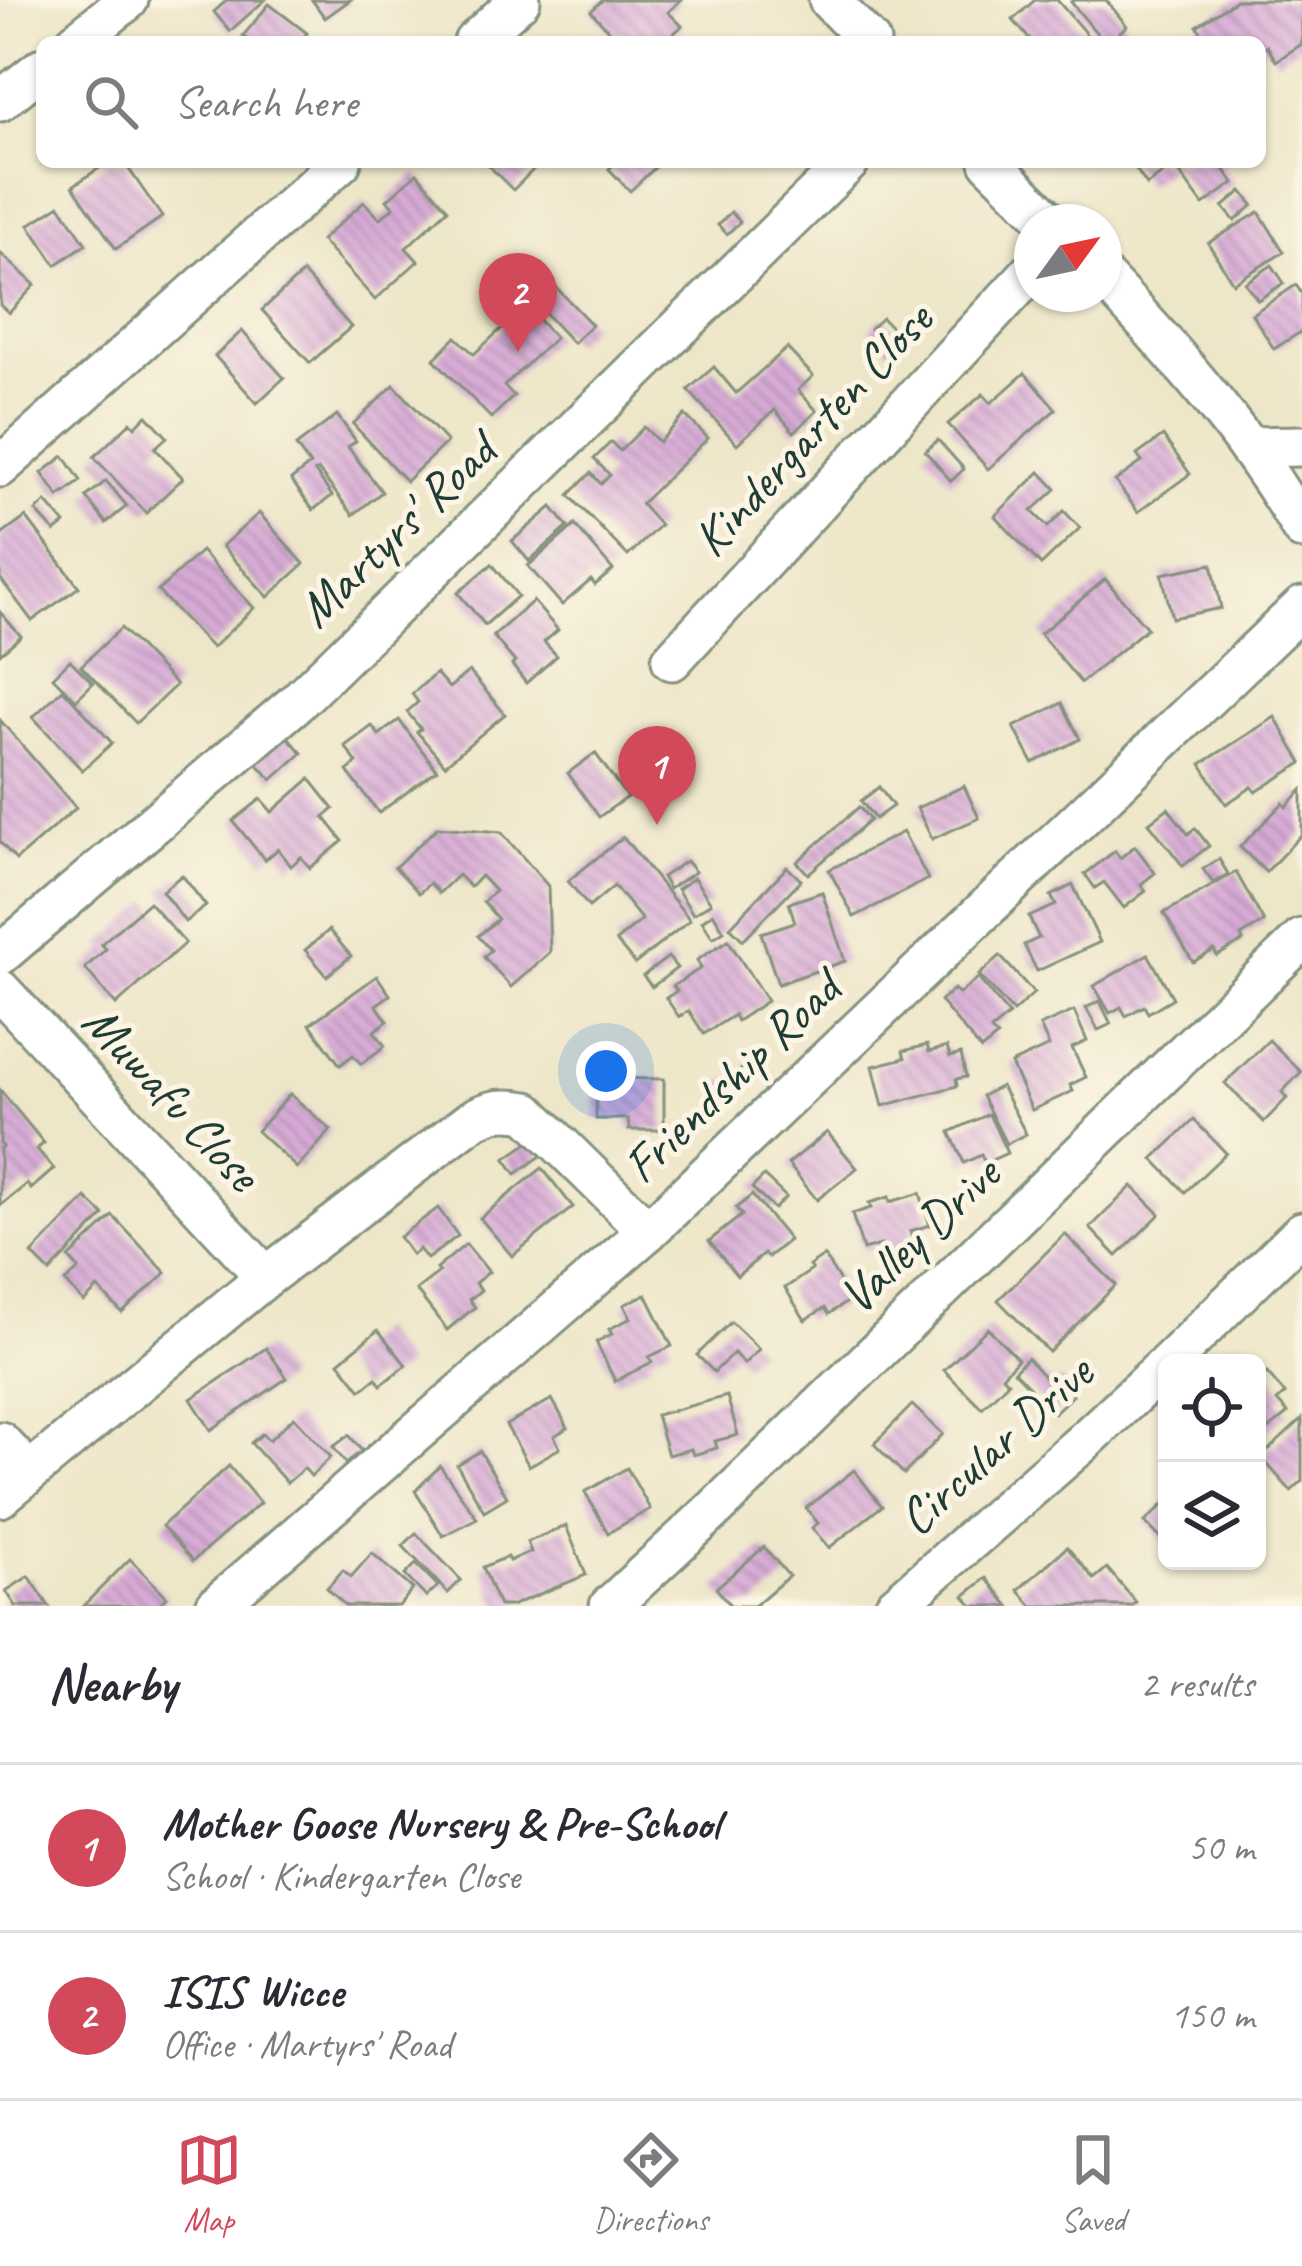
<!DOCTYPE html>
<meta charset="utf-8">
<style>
body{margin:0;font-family:Caveat,sans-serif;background:#f2f2f3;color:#2b2b33}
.controls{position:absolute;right:36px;bottom:36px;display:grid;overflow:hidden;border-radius:18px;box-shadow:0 3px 9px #0004}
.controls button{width:108px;height:108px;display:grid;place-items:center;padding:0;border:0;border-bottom:3px solid #e1e1e2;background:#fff;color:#2b2b33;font:60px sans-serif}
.compass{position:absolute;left:1014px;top:204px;width:108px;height:108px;border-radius:50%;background:#fff;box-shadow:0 3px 9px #0004;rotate:57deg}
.you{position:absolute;left:606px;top:1071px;width:42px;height:42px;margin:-30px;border:9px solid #fff;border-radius:50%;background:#1a73e8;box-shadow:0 0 0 18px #1a73e833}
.badge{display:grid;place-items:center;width:78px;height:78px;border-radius:50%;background:#d1495b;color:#fff;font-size:39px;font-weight:700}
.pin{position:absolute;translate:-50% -99px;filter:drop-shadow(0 3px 6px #0008)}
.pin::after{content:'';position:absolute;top:63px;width:42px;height:36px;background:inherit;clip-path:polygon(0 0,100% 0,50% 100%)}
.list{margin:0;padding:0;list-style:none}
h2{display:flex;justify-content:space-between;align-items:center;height:156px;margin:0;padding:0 48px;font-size:51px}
h2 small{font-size:39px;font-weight:400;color:#7c7c81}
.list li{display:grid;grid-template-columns:78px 1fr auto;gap:36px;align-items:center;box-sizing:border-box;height:168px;padding:0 48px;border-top:3px solid #e1e1e2}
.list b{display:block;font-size:45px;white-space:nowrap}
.list p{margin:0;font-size:39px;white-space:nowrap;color:#7c7c81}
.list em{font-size:39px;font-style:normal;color:#7c7c81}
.icon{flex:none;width:66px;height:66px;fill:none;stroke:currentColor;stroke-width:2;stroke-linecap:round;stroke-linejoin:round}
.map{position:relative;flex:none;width:1302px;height:1606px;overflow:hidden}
.search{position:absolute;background:#fff;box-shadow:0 3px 9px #0004;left:36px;right:36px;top:36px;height:132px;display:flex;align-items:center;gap:30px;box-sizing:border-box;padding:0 42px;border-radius:18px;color:#7c7c81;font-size:45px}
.sheet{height:492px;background:#fff}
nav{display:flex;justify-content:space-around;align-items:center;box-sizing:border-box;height:168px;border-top:3px solid #e1e1e2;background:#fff;font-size:33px;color:#7c7c81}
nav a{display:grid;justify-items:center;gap:6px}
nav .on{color:#d1495b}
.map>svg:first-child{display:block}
</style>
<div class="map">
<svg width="1302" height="1606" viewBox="0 0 1302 1606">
<defs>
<pattern id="building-back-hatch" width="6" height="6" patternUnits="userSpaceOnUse" patternTransform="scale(3)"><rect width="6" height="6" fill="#d8abd7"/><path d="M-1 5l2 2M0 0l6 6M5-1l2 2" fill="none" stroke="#af8caf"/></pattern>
</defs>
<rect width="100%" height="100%" fill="#fcf5e5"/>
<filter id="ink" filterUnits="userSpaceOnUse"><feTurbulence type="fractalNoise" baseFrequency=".00833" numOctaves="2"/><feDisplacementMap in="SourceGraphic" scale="24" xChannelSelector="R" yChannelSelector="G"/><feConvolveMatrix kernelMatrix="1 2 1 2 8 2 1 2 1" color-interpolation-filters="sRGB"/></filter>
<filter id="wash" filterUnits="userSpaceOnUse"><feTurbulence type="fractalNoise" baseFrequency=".004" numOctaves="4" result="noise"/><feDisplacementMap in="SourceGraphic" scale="48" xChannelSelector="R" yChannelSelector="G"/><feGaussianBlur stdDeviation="2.7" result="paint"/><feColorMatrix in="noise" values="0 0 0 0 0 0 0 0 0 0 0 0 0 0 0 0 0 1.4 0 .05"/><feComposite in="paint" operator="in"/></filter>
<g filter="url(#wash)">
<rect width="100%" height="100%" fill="#ede6c8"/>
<g id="blocks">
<g fill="url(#building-back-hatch)">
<path d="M 227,0 L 265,0 L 230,31 L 214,12 Z"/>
<path d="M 312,0 L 350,0 L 325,18 Z"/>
<path d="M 603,0 L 681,0 L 668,12 L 682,26 L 664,42 L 619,42 L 591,11 Z"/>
<path d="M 1035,0 L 1057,0 L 1093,42 L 1032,42 L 1013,20 Z"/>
<path d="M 1074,0 L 1106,0 L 1127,26 L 1108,42 L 1104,42 L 1071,2 Z"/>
<path d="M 1236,0 L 1302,0 L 1302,44 L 1276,61 L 1267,46 L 1260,51 L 1260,42 L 1208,42 L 1197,26 Z"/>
<path d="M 269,4 L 307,33 L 300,42 L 251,42 L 243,36 Z"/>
<path d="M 108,162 L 124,162 L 162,217 L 116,249 L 73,186 Z"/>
<path d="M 485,162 L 541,162 L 513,190 Z"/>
<path d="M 616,162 L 661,162 L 630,191 L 609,169 Z"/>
<path d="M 1131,162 L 1219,162 L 1234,183 L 1203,205 L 1174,165 L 1147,185 Z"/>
<path d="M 417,173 L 448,209 L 406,248 L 418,261 L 375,300 L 321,240 L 364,202 L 380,219 L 394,207 L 387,200 Z"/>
<path d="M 1242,191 L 1253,205 L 1235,221 L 1223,207 Z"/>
<path d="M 60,205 L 86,244 L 56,265 L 29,225 Z"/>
<path d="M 731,212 L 740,222 L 727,234 L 718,225 Z"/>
<path d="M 1259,212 L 1284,252 L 1233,283 L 1208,243 Z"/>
<path d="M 0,253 L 35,285 L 9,313 L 0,305 Z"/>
<path d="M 531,261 L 592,325 L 573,343 L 513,279 Z"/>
<path d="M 1272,265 L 1284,283 L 1258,300 L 1245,283 Z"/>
<path d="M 303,273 L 351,327 L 310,363 L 262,310 Z"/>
<path d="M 1296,285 L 1302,294 L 1302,331 L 1274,349 L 1252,314 Z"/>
<path d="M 526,306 L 555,338 L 504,386 L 514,396 L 491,418 L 434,359 L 456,337 L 474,354 Z"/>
<path d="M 882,318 L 904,341 L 892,352 L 870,329 Z"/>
<path d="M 242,331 L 284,378 L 257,403 L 215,356 Z"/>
<path d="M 787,348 L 813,376 L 798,390 L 817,411 L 794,432 L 775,410 L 737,444 L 688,390 L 714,367 L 736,393 Z"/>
<path d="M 1025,373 L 1056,409 L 988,469 L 948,424 L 983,394 L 991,403 Z"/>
<path d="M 394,385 L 447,442 L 406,481 L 353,424 Z"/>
<path d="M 147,415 L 167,437 L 155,448 L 183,478 L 146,513 L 94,457 L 131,422 L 135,427 Z"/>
<path d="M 337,415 L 356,441 L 348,447 L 382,492 L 353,515 L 318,470 L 315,472 L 332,496 L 313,510 L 291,480 L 310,465 L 296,446 Z"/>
<path d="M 685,415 L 708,438 L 641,504 L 660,525 L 628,556 L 569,495 L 591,473 L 601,484 L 610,475 L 594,459 L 611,442 L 620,451 L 644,427 L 659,442 Z"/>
<path d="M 1163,436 L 1190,474 L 1138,512 L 1115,481 L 1142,462 L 1137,455 Z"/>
<path d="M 938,440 L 964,469 L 951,481 L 925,451 Z"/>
<path d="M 64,456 L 81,481 L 59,497 L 42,473 Z"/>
<path d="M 1040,472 L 1056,489 L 1032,511 L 1048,527 L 1064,511 L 1080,528 L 1041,565 L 995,516 Z"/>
<path d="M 106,481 L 127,506 L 106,523 L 86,497 Z"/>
<path d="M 46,502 L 65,524 L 55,532 L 36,511 Z"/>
<path d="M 552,507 L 568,527 L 529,561 L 512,541 Z"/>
<path d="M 259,513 L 304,564 L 268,597 L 222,546 Z"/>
<path d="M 26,517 L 79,587 L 32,621 L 0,578 L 0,536 Z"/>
<path d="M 575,525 L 613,570 L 595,585 L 591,580 L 562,605 L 528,566 Z"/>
<path d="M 201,551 L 254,608 L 212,648 L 158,591 Z"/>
<path d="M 492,564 L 518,596 L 485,625 L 458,593 Z"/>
<path d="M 1212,564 L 1221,608 L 1172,618 L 1162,574 Z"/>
<path d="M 1105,579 L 1147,628 L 1081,683 L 1040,634 Z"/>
<path d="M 533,601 L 558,630 L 544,642 L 557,656 L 526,683 L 512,665 L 515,662 L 493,636 Z"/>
<path d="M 0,612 L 21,636 L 0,654 Z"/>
<path d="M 121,628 L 176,685 L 136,723 L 81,666 Z"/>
<path d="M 70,660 L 93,683 L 76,700 L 53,677 Z"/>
<path d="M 469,671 L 505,714 L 445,765 L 417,732 L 421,729 L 407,712 L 418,702 L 412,694 L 436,673 L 449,688 Z"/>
<path d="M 63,689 L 112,743 L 82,770 L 33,717 Z"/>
<path d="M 1062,703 L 1080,739 L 1033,763 L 1014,727 Z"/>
<path d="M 1275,717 L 1302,763 L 1256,792 L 1252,787 L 1226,804 L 1201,764 Z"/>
<path d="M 0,720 L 76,808 L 16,860 L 0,842 Z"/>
<path d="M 399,720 L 437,770 L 379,813 L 347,771 L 357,763 L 345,746 L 372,726 L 379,735 Z"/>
<path d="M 285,734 L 302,753 L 272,780 L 255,761 Z"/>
<path d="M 595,753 L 627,797 L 599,817 L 568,773 Z"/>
<path d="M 310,779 L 334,809 L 324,817 L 343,841 L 310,868 L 301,857 L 291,866 L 278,849 L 265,860 L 233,821 L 261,799 L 272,812 Z"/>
<path d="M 964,786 L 979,818 L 932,839 L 917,808 Z"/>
<path d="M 879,787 L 893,806 L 875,819 L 861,801 Z"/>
<path d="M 1302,790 L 1302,834 L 1266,872 L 1240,847 L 1283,803 L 1286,807 Z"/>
<path d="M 859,807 L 870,820 L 808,874 L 797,862 Z"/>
<path d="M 1168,808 L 1188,834 L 1195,828 L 1209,846 L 1183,866 L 1149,823 Z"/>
<path d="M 438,827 L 501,832 L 548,886 L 550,952 L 511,987 L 484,957 L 491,950 L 478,936 L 498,919 L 483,902 L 495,891 L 481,876 L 470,887 L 458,875 L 439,893 L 430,883 L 419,893 L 395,867 Z"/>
<path d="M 903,832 L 928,879 L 854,917 L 829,870 Z"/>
<path d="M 623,837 L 690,920 L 635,964 L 616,941 L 642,920 L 614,886 L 589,907 L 568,881 Z"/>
<path d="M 1135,846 L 1155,873 L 1141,884 L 1146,891 L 1124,908 L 1104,882 L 1095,888 L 1085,874 L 1115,851 L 1120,858 Z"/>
<path d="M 1219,859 L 1228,874 L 1213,883 L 1203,869 Z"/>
<path d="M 686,861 L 695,872 L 669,889 L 662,877 Z"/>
<path d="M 787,867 L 801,880 L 743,940 L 730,927 Z"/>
<path d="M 1236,872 L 1264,922 L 1241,936 L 1243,941 L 1217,956 L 1214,950 L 1193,962 L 1164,913 Z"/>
<path d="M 182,875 L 206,906 L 185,922 L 162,891 Z"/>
<path d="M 694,878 L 711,903 L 693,914 L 677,889 Z"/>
<path d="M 1073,885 L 1100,942 L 1037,971 L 1024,945 L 1039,938 L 1029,917 L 1056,905 L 1051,896 Z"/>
<path d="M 822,892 L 845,961 L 778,984 L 761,933 L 795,922 L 789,903 Z"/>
<path d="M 149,902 L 185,943 L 116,1005 L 85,968 L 106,949 L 101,944 Z"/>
<path d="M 713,913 L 724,931 L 713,938 L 702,921 Z"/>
<path d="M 329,930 L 351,956 L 327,976 L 305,950 Z"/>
<path d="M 728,940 L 767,1001 L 737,1021 L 734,1015 L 704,1034 L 689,1011 L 679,1017 L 666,998 L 677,991 L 673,986 L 701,968 L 697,960 Z"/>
<path d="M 1148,954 L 1173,998 L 1148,1013 L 1144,1006 L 1126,1016 L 1121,1007 L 1110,1013 L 1094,986 Z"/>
<path d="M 1000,956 L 1034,993 L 1013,1012 L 979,975 Z"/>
<path d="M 668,957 L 677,968 L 652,987 L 643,976 Z"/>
<path d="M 377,976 L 390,995 L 376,1005 L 388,1021 L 374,1031 L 385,1046 L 361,1064 L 353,1055 L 340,1065 L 310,1024 Z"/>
<path d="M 978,978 L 1009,1015 L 991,1030 L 997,1037 L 981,1050 L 940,1001 L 954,989 L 959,994 Z"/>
<path d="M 1100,1001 L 1111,1024 L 1098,1030 L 1086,1008 Z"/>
<path d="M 1074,1011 L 1087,1041 L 1072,1048 L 1086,1077 L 1070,1085 L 1073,1091 L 1032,1110 L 1011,1064 L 1049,1046 L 1040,1026 Z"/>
<path d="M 1269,1040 L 1301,1072 L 1282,1092 L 1287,1098 L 1264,1122 L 1225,1083 Z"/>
<path d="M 927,1045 L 929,1052 L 947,1047 L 950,1057 L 961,1054 L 966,1077 L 956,1079 L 957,1086 L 883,1106 L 873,1066 L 905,1058 L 903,1051 Z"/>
<path d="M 743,1068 L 752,1081 L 728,1098 L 719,1085 Z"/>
<path d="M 596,1078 L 664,1079 L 664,1130 L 629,1130 L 628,1119 L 596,1119 Z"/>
<path d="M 1001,1086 L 1026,1134 L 1006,1144 L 982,1096 Z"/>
<path d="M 0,1090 L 44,1143 L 37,1149 L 54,1169 L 31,1189 L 27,1184 L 0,1206 L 0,1148 L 3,1146 L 0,1143 Z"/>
<path d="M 290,1094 L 331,1130 L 297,1168 L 257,1131 Z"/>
<path d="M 989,1114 L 1007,1153 L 985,1163 L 981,1155 L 964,1163 L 950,1132 Z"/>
<path d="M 1194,1120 L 1226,1153 L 1185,1192 L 1153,1159 Z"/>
<path d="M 827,1132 L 857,1168 L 817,1200 L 788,1164 Z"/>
<path d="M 531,1141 L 541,1156 L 516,1174 L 505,1159 Z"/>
<path d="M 542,1168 L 573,1207 L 512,1256 L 480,1218 Z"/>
<path d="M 764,1176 L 786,1197 L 774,1209 L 752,1188 Z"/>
<path d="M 1132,1186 L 1160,1214 L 1117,1256 L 1090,1228 Z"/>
<path d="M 920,1193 L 930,1225 L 910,1231 L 915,1247 L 884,1256 L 881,1245 L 863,1250 L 852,1214 L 871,1208 L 869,1203 L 889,1197 L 890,1202 Z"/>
<path d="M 752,1195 L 789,1240 L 768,1257 L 764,1254 L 737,1276 L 709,1241 L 742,1215 L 736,1208 Z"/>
<path d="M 86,1198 L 104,1215 L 50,1272 L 32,1254 Z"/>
<path d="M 438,1208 L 458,1236 L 427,1259 L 419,1249 L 412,1255 L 399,1237 Z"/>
<path d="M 113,1216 L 166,1273 L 122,1313 L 98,1288 L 84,1302 L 65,1282 L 79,1269 L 69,1258 Z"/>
<path d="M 1065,1234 L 1116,1285 L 1049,1352 L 998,1300 Z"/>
<path d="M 466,1244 L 489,1272 L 475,1283 L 481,1290 L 469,1300 L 475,1307 L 447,1330 L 416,1290 L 439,1272 L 436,1269 Z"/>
<path d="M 824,1256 L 851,1299 L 829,1314 L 825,1308 L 805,1320 L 785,1288 L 812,1270 L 809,1266 Z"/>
<path d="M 646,1294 L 672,1346 L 649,1357 L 652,1362 L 615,1381 L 596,1342 L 612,1334 L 609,1329 L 631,1318 L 624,1305 Z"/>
<path d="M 731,1322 L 759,1349 L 744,1364 L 734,1353 L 714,1372 L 697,1355 Z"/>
<path d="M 988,1328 L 1018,1359 L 1002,1376 L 1008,1382 L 982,1408 L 944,1370 Z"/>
<path d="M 378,1330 L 406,1365 L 381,1385 L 376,1378 L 361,1390 L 339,1362 Z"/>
<path d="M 266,1348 L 287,1378 L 211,1430 L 191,1399 Z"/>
<path d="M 1027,1358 L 1053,1386 L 1060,1380 L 1073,1395 L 1054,1413 L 1014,1371 Z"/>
<path d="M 1267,1373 L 1285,1394 L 1277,1401 L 1288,1413 L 1268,1430 L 1257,1417 L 1257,1381 Z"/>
<path d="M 727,1396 L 738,1435 L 715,1441 L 717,1448 L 693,1455 L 691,1449 L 668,1455 L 656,1415 Z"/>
<path d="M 552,1399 L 568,1428 L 554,1436 L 560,1448 L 529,1466 L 506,1425 Z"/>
<path d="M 912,1405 L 943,1434 L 904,1474 L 874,1444 Z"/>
<path d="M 294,1417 L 331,1457 L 311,1476 L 304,1468 L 287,1483 L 251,1443 L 262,1434 L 269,1440 Z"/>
<path d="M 1302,1419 L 1302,1481 L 1291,1491 L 1261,1457 Z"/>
<path d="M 349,1435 L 362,1451 L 346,1463 L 333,1447 Z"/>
<path d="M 480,1451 L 507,1497 L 484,1511 L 457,1465 Z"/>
<path d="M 229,1466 L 260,1503 L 193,1561 L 162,1526 Z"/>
<path d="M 440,1466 L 477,1518 L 443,1536 L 415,1491 Z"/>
<path d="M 627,1468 L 650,1509 L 608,1533 L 585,1492 Z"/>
<path d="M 854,1470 L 882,1506 L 829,1548 L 812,1528 L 818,1523 L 806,1508 Z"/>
<path d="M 1167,1501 L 1167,1545 L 1145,1522 Z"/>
<path d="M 566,1526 L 586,1575 L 511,1606 L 499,1606 L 483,1567 L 507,1557 L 509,1561 L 531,1552 L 527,1542 Z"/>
<path d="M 416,1533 L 461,1580 L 448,1593 L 403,1546 Z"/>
<path d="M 764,1547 L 789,1576 L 754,1606 L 731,1606 L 716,1588 Z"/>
<path d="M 1067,1547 L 1094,1579 L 1107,1568 L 1136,1602 L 1131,1606 L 1032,1606 L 1018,1590 Z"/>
<path d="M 372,1553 L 413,1589 L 399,1606 L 346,1606 L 327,1588 L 343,1570 L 351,1577 Z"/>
<path d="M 130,1559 L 167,1597 L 157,1606 L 83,1606 Z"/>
<path d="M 416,1564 L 438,1586 L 426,1597 L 405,1575 Z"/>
<path d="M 29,1576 L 49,1606 L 16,1606 L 6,1591 Z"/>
<path d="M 986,1578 L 1009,1606 L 973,1606 L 964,1596 Z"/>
</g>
</g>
</g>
<g filter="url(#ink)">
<use href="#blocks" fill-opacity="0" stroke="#86927e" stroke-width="3"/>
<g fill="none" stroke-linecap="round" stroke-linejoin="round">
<g stroke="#86927e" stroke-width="45">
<g id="street">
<path d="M 829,0 L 870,42"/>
<path d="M 76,42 L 128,0"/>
<path d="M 474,42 L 520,0"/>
<path d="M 0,101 L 42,68"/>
<path d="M 990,162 L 1050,222"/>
<path d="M 1104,278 C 1177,355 1248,436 1302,529"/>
<path d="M 1248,447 L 1302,446"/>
<path d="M 0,467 L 341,162"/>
<path d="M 672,660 L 1032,271"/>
<path d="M 0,955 L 296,703 L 849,162"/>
<path d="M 0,990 L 266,1277"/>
<path d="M 1168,1363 L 1302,1232"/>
<path d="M 0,1442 L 29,1472"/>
<path d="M 0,1497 L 266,1277 L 472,1120 C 492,1109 505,1108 527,1112 L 648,1231"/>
<path d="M 216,1606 L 648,1231 L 1302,607"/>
<path d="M 610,1606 L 716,1508 L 1302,939"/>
<path d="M 895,1606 L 1081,1444 L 1167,1364"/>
</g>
</g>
<use href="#street" stroke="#fff" stroke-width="39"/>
</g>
</g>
<g text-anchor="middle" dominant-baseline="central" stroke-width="10" stroke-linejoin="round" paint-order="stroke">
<g font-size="51" fill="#1f3d34" stroke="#fcf5e5">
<text transform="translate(812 429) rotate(-47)">Kindergarten Close</text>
<text transform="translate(396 530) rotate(-44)">Martyrs' Road</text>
<text transform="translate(731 1077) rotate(-44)">Friendship Road</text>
<text transform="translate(172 1097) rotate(47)">Muwafu Close</text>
<text transform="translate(919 1235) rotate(-44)">Valley Drive</text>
<text transform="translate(995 1445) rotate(-42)">Circular Drive</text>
</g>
</g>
</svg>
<div class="controls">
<button><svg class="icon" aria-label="locate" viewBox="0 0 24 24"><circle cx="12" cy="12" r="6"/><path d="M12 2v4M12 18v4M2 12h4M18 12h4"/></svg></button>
<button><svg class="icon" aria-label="layers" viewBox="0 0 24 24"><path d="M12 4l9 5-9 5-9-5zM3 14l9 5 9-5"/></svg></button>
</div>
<svg class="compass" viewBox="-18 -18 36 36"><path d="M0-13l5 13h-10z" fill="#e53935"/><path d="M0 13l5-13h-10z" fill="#7c7c81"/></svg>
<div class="you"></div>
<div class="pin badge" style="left:657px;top:825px">1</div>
<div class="pin badge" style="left:518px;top:352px">2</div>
<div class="search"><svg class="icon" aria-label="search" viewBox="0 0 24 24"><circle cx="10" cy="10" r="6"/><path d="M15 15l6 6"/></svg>Search here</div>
</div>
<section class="sheet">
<h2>Nearby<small>2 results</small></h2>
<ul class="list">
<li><span class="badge">1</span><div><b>Mother Goose Nursery &amp; Pre-School</b><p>School · Kindergarten Close</p></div><em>50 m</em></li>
<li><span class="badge">2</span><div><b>ISIS Wicce</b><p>Office · Martyrs' Road</p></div><em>150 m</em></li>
</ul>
</section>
<nav>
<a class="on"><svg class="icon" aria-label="map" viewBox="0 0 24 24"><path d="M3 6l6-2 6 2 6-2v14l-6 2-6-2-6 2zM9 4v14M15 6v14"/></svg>Map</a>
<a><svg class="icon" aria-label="directions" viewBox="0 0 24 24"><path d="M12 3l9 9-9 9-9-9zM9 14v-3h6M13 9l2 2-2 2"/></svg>Directions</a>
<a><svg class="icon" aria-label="saved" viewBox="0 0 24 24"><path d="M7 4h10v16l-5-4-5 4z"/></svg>Saved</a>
</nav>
